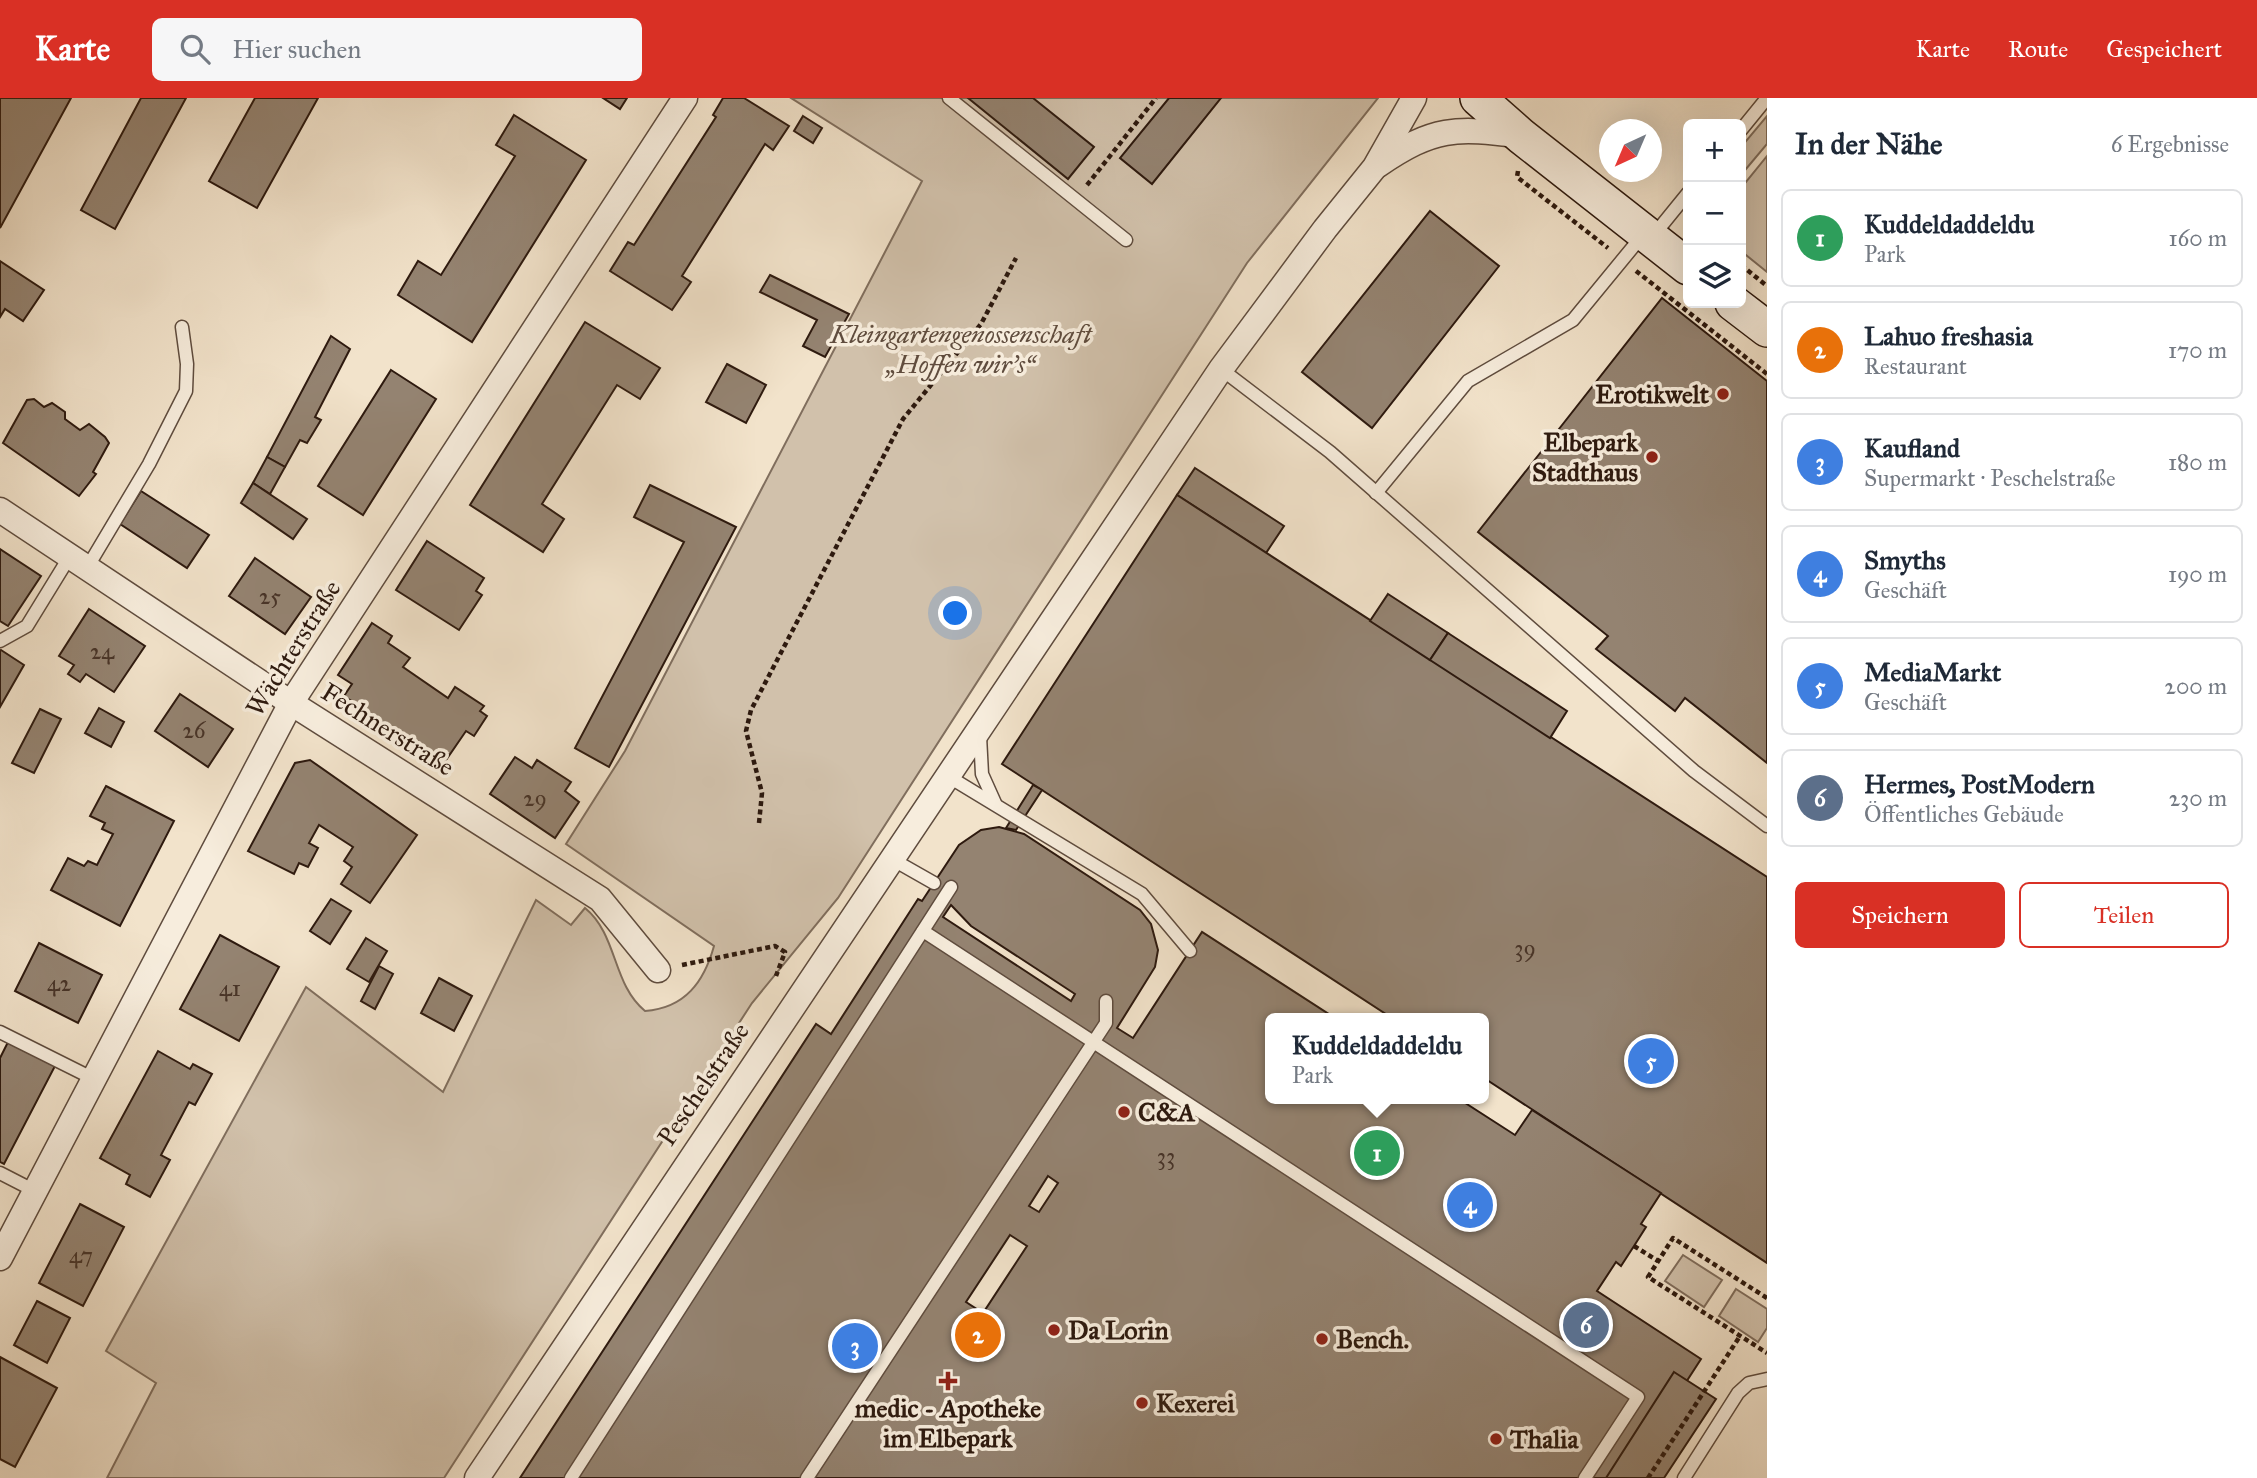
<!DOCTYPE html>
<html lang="de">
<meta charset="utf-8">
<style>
body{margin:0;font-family:"IM FELL Great Primer",serif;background:#f6f6f7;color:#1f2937}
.controls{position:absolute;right:21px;top:21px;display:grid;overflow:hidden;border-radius:10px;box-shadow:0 7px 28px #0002}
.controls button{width:63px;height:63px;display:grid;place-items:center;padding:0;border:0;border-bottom:2px solid #e0e1e3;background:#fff;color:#1f2937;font:35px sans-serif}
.compass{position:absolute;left:1599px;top:21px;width:63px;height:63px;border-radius:50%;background:#fff;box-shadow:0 7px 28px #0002;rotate:224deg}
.you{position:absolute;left:956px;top:516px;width:24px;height:24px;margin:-18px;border:5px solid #fff;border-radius:50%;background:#1a73e8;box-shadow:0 0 0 10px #1a73e833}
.badge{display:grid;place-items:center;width:46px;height:46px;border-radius:50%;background:#d93025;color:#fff;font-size:23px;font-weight:700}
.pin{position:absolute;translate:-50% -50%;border:4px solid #fff;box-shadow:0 2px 7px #0006}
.popup{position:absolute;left:1265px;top:915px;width:224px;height:91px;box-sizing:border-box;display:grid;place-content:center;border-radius:10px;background:#fff;filter:drop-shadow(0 2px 5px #0005);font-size:23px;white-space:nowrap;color:#747a83}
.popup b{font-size:26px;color:#1f2937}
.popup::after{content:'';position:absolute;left:50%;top:100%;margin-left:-14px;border:14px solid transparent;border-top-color:#fff}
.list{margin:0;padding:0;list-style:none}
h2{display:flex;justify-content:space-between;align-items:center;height:91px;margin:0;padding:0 28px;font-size:30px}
h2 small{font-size:23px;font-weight:400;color:#747a83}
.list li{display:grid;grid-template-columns:46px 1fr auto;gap:21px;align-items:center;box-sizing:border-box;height:98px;margin:0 14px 14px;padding:0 14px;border:2px solid #e0e1e3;border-radius:10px}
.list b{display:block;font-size:26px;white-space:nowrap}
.list p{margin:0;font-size:23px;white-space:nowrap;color:#747a83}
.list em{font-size:23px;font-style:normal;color:#747a83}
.actions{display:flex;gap:14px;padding:21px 28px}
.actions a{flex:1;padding:16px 0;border:2px solid #d93025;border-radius:10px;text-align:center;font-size:24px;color:#d93025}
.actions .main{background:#d93025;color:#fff}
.icon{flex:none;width:38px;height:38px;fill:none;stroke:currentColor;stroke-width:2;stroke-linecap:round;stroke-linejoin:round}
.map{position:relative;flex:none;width:1767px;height:1380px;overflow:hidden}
header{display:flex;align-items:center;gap:42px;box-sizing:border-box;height:98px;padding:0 35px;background:#d93025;color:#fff}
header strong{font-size:33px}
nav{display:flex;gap:38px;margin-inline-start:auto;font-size:24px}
.search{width:490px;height:63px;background:#f6f6f7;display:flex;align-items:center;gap:18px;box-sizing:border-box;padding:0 24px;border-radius:10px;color:#747a83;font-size:26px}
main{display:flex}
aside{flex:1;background:#fff}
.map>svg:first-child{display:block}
</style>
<header>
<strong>Karte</strong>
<div class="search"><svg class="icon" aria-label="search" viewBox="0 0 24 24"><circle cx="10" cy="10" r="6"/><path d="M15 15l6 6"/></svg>Hier suchen</div>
<nav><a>Karte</a><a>Route</a><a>Gespeichert</a></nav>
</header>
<main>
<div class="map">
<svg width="1767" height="1380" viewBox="0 0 1767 1380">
<rect width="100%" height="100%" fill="#f2e3cb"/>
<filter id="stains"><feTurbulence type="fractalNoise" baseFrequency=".00286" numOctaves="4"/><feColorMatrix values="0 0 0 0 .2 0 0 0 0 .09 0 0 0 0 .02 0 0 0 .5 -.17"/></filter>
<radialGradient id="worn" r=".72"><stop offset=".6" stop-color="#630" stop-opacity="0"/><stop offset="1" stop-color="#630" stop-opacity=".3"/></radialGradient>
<g fill="#d1c1ab" stroke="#806e5d" stroke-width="2">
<path d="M 791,0 L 1378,0 L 1247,165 L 838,800 L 752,905 L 444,1380 L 107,1380 L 156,1285 L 106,1253 L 306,889 L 443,994 L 536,802 L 571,827 L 585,810 C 618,837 612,886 645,913 C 685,910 704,884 714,848 L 566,746 L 625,653 L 922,83 Z"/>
<path d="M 1767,18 L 1767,46 L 1741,77 L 1741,49 Z"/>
<path d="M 1767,58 L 1767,174 L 1741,153 L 1741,90 Z"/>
<path d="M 1683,1157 L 1722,1182 L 1704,1209 L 1665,1183 Z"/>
<path d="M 1736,1191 L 1767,1211 L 1767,1230 L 1758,1244 L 1719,1218 Z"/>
</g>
<g fill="#948371" stroke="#2e1a0f" stroke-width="2" fill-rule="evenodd">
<path d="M 0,0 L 71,0 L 0,130 Z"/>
<path d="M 141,0 L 186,0 L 115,131 L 81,112 Z"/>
<path d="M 255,0 L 318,0 L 257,110 L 209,83 Z"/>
<path d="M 603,0 L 627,0 L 620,11 Z"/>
<path d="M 723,0 L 744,0 L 789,28 L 773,52 L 765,46 L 682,178 L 691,184 L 672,212 L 610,173 L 628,144 L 634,147 L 716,19 L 713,17 Z"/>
<path d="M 968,0 L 1033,0 L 1094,49 L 1068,81 Z"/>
<path d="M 1169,0 L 1221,0 L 1152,86 L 1120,60 Z"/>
<path d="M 514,17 L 586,62 L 472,244 L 398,197 L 418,163 L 441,177 L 515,58 L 496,47 Z"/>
<path d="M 803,18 L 822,30 L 813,45 L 794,33 Z"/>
<path d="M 1430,113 L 1499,168 L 1372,330 L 1302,274 Z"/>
<path d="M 0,163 L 44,192 L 23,223 L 5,211 L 0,219 Z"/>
<path d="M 770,177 L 849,216 L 825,259 L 803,248 L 817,222 L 760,194 Z"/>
<path d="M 1662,200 L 1767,283 L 1767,665 L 1685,600 L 1675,613 L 1596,551 L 1608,538 L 1478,434 Z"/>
<path d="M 585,224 L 660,270 L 640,301 L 617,287 L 542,406 L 564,421 L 543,454 L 470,407 Z"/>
<path d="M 331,238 L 350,251 L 315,319 L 321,322 L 307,345 L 300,342 L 285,369 L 267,359 Z"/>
<path d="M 727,266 L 766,287 L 746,325 L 706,304 Z"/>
<path d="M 391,272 L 436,301 L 363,417 L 318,388 Z"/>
<path d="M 34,301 L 44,309 L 52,305 L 65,314 L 65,321 L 80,332 L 89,326 L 105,339 L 109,345 L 93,374 L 96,376 L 79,398 L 3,345 L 27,302 Z"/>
<path d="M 267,359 L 285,369 L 270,396 L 253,385 Z"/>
<path d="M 1195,370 L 1284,428 L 1266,455 L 1177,397 Z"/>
<path d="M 253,385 L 307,421 L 293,441 L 241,405 Z"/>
<path d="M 650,387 L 736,429 L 609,669 L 575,650 L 684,444 L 634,419 Z"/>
<path d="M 141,393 L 209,437 L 187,470 L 120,426 Z"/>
<path d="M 1177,397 L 1767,779 L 1767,1165 L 1484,980 L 1484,920 L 1392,920 L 1002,666 Z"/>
<path d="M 427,443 L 484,480 L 476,493 L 482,497 L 459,532 L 396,492 Z"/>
<path d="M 0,451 L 41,478 L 8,528 L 0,523 Z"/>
<path d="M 255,460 L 311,499 L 285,536 L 229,498 Z"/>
<path d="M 1388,496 L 1448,535 L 1430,562 L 1370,523 Z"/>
<path d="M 89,511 L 145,548 L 114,594 L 86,576 L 80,584 L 68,576 L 74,567 L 59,558 Z"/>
<path d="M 372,525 L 392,538 L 388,545 L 410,560 L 403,569 L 448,600 L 455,589 L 484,608 L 480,613 L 487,618 L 474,638 L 466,633 L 444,665 L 344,598 L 352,586 L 338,577 Z"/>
<path d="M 1448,535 L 1567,613 L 1550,640 L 1430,562 Z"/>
<path d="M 1,552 L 24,567 L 0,609 L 0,553 Z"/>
<path d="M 180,596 L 233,631 L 208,669 L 155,633 Z"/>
<path d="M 99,610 L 124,624 L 111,649 L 85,635 Z"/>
<path d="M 40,611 L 61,621 L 34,675 L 12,665 Z"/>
<path d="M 515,659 L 532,670 L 537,662 L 571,684 L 565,693 L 579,704 L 555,740 L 490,696 Z"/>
<path d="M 310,662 L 417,737 L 370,805 L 341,786 L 352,769 L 344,763 L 353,749 L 319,727 L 309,745 L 318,750 L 308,769 L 299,765 L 294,776 L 248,753 L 295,665 Z"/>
<path d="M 1033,687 L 1042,692 L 1016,732 L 1006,730 Z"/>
<path d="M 106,688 L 174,723 L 120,828 L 51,792 L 68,760 L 84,768 L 88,763 L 97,767 L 113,736 L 102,731 L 105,725 L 90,718 Z"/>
<path d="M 999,729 L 1024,736 L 1140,812 L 1151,826 L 1158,852 L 1155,869 L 1117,930 L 1133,940 L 1202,834 L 1335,920 L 1270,920 L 1270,1001 L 1459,1001 L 1515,1037 L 1532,1012 L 1661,1095 L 1641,1126 L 1646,1129 L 1634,1148 L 1621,1168 L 1616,1164 L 1597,1193 L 1701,1261 L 1624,1380 L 520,1380 L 816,926 L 831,936 L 918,801 L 922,803 L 959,747 L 981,732 ZM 951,807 L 971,828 L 1075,896 L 1071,903 L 943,819 ZM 1048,1078 L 1058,1085 L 1039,1114 L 1029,1108 ZM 1010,1137 L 1027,1148 L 983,1215 L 966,1204 Z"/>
<path d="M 331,801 L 351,813 L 330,846 L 310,833 Z"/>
<path d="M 220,837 L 279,869 L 239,943 L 180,911 Z"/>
<path d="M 366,840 L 387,853 L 369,884 L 347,871 Z"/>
<path d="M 39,845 L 102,877 L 78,925 L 15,893 Z"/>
<path d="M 379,868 L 393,876 L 375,911 L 361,903 Z"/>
<path d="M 439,880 L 472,898 L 454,933 L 421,915 Z"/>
<path d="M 8,944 L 55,968 L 4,1066 L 0,1064 L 0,960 Z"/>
<path d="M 158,953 L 190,971 L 193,966 L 212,976 L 195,1007 L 189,1004 L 161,1057 L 170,1062 L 150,1099 L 126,1086 L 130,1077 L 100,1060 Z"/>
<path d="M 80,1106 L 124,1129 L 83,1208 L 39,1185 Z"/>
<path d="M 37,1203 L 70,1220 L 47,1265 L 14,1247 Z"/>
<path d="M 0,1259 L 57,1290 L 15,1369 L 0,1361 Z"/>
<path d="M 1674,1274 L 1716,1301 L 1664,1380 L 1606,1380 Z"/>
</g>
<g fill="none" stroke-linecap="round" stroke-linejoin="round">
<g stroke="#5f4c3e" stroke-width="15">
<g id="lane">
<path d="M 949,0 L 1126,142"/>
<path d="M 1741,32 L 1767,0"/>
<path d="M 1653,138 L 1688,95"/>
<path d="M 1221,271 L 1330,354 L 1694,673 L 1767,728"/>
<path d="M 1376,395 L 1468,283 L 1573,222 L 1642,138"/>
<path d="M 87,470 L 149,366 L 186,293 L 187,266 L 182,229"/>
<path d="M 0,543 L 27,528 L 70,458"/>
<path d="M 980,638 L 982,676 L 995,705"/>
<path d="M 946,677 L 1142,796 L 1190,853"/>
<path d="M 890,760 L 934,785"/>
<path d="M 923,833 L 1638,1299 L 1585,1380"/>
<path d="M 0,934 L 94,981"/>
<path d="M 0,1075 L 35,1093"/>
<path d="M 571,1380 L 951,789"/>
<path d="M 807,1380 L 1106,925 L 1106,903"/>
<path d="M 1684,1380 L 1738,1295 L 1749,1285 L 1767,1281"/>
</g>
</g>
<g stroke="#5f4c3e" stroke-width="27">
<g id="street">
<path d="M 1378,67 C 1434,29 1455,29 1521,38"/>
<path d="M 0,412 L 291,605 L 600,801 L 658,872"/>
<path d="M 0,1160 L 291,605 L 685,0"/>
<path d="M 477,1380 L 1221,271 L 1325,131 L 1375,69 L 1414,0"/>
</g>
</g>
<g stroke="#2e1a0f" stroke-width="38">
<g id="secondary">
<path d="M 1478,0 L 1521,38 L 1688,169"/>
<path d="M 1733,205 L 1767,231"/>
</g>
</g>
<g stroke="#2e1a0f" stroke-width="4.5" stroke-dasharray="5 3.5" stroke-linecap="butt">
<path d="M 1518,73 L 1517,79 L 1608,150"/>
<path d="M 1087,87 L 1156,0"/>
<path d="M 1741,167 L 1767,188"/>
<path d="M 1636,173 L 1767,276"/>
<path d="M 759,725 L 762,695 L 746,633 L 751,612 L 903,321 L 981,226 L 1016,160"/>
<path d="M 682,867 L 775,848 L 785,854 L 776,878"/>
<path d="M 1634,1148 L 1658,1163"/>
<path d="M 1767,1200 L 1673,1140 L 1648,1179 L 1767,1255"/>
<path d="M 1648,1380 L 1740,1238"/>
</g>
<use href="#lane" stroke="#f7eddd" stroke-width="12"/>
<use href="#street" stroke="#f7eddd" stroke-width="24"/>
<use href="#secondary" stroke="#f7eddd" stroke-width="35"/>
</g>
<g fill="#8f2418" stroke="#f7eddd" stroke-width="2.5">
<circle cx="1723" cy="296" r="7"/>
<circle cx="1652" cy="359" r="7"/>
<circle cx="1124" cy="1014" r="7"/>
<circle cx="1054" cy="1232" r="7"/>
<circle cx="1322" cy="1241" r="7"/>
<path d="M944.5 1272.5h7v7h7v7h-7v7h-7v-7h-7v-7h7z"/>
<circle cx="1142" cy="1305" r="7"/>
<circle cx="1496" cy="1341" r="7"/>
</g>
<g text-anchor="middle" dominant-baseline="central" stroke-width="7" stroke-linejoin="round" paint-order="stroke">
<g font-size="23" fill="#483428">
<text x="270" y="498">25</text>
<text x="102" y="553">24</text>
<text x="194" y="632">26</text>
<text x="535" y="700">29</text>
<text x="1525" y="850">39</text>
<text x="59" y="885">42</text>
<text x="230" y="890">41</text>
<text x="1166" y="1058">33</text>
<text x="81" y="1157">47</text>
</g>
<g font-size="26" font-style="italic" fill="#5f4c3e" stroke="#f7eddd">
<text x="961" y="236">Kleingartengenossenschaft<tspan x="961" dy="30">„Hoffen wir's“</tspan></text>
</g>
<g font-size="26" font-weight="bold" fill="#2e1a0f" stroke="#f7eddd" text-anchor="start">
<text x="1709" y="296" text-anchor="end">Erotikwelt</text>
<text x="1638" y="344" text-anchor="end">Elbepark<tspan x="1638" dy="30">Stadthaus</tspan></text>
<text x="1138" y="1014">C&amp;A</text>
<text x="1068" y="1232">Da Lorin</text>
<text x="1336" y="1241">Bench.</text>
<text x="1156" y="1305">Kexerei</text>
<text x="948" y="1310" text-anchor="middle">medic - Apotheke<tspan x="948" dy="30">im Elbepark</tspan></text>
<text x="1510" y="1341">Thalia</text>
</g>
<g font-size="26" fill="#2e1a0f" stroke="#f7eddd">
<text transform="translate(293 550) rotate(-58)">Wächterstraße</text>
<text transform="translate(388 631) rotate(32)">Fechnerstraße</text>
<text transform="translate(703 986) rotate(-56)">Peschelstraße</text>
</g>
</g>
<rect width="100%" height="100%" filter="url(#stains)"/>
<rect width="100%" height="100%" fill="url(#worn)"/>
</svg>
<div class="controls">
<button>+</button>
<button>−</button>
<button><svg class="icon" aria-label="layers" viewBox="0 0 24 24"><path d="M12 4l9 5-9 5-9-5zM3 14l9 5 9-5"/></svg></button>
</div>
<svg class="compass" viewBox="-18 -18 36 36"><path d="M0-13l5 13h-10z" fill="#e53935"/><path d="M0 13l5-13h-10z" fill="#747a83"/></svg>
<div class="you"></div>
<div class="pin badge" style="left:1377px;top:1055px;background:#2e9e5b">1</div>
<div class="popup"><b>Kuddeldaddeldu</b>Park</div>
<div class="pin badge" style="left:978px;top:1237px;background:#e8710a">2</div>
<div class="pin badge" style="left:855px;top:1248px;background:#3f7fe0">3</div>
<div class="pin badge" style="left:1470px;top:1107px;background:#3f7fe0">4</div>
<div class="pin badge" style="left:1651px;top:963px;background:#3f7fe0">5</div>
<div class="pin badge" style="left:1586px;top:1227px;background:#5c6f8a">6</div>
</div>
<aside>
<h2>In der Nähe<small>6 Ergebnisse</small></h2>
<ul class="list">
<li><span class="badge" style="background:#2e9e5b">1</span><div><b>Kuddeldaddeldu</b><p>Park</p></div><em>160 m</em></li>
<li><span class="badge" style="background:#e8710a">2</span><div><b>Lahuo freshasia</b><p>Restaurant</p></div><em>170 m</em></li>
<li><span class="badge" style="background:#3f7fe0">3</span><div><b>Kaufland</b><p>Supermarkt · Peschelstraße</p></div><em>180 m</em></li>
<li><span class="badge" style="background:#3f7fe0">4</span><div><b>Smyths</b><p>Geschäft</p></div><em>190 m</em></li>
<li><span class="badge" style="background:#3f7fe0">5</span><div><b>MediaMarkt</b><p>Geschäft</p></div><em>200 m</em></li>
<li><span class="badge" style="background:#5c6f8a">6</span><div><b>Hermes, PostModern</b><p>Öffentliches Gebäude</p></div><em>230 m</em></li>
</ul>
<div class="actions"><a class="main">Speichern</a><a>Teilen</a></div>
</aside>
</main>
